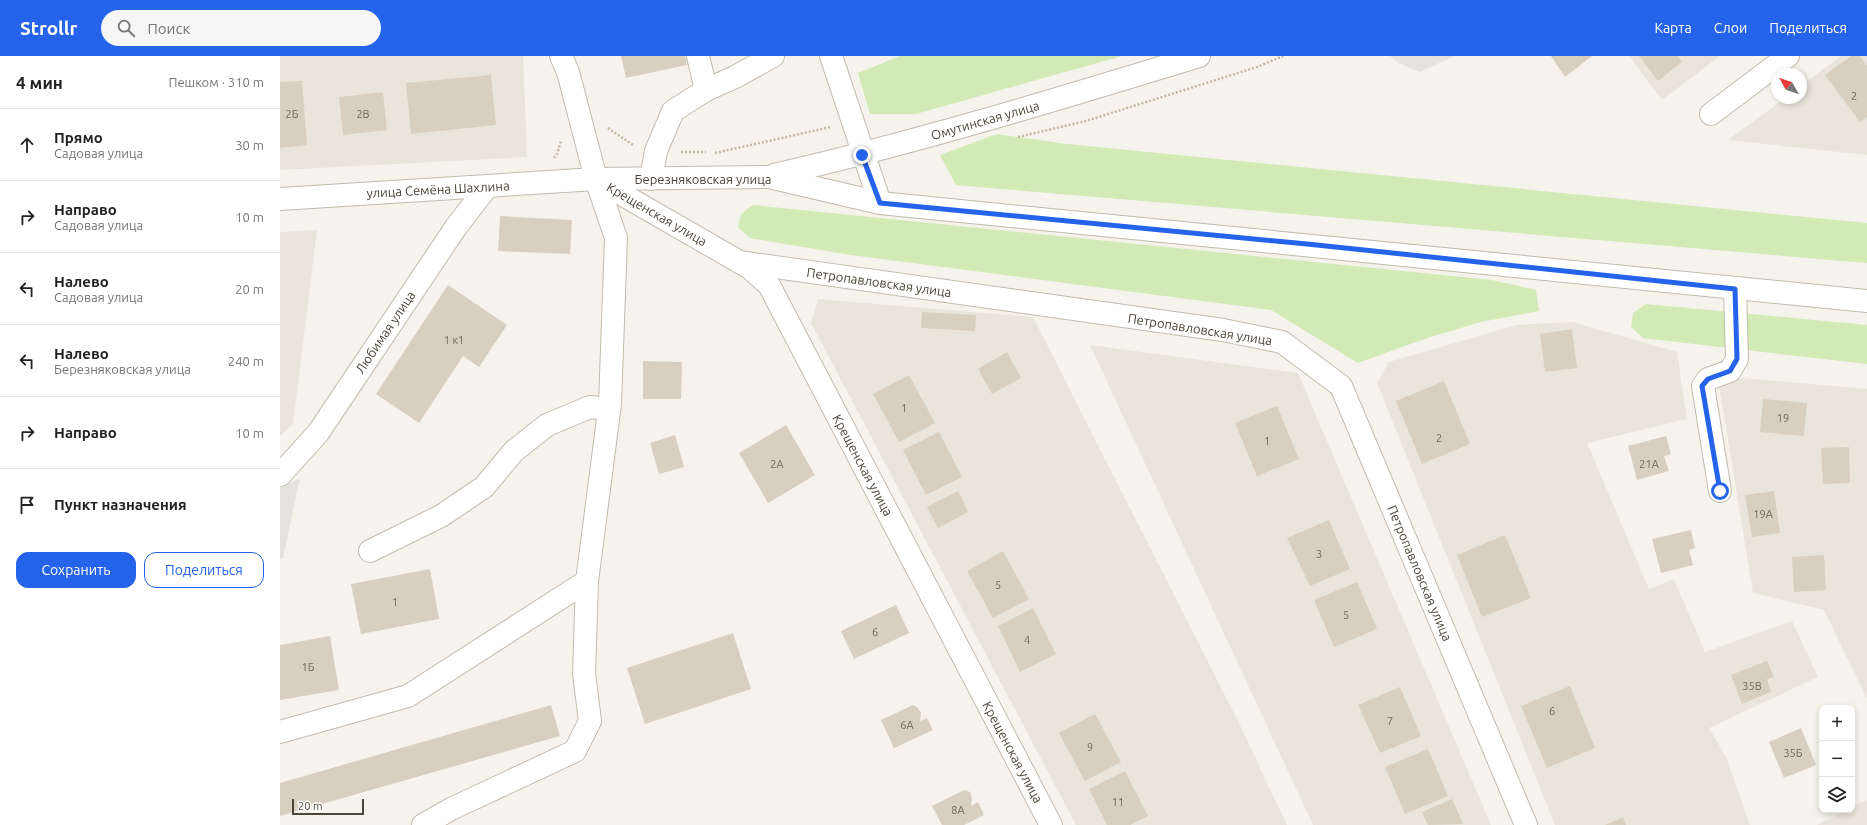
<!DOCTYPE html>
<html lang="ru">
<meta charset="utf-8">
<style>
body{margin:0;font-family:Ubuntu,sans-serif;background:#f6f6f6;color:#222}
.controls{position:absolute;right:12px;bottom:12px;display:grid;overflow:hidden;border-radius:8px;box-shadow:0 2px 6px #0003}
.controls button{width:36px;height:36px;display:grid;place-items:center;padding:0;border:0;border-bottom:1px solid #e0e0e0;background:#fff;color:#222;font:20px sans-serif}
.compass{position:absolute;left:1491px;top:12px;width:36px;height:36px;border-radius:50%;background:#fff;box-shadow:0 2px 6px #0003;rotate:310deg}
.scale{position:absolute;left:12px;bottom:10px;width:72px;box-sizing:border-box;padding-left:4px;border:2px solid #4b4439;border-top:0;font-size:11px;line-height:14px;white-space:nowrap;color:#4b4439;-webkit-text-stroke:3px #fff;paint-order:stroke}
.stop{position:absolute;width:12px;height:12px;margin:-9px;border:3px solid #2563eb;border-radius:50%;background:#fff}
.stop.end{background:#2563eb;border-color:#fff;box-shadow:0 1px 4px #0008}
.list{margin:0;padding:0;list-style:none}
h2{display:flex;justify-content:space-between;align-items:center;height:52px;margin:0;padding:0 16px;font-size:17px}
h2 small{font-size:13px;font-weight:400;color:#767676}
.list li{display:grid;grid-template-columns:26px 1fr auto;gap:12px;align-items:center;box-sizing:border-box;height:72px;padding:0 16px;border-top:1px solid #e0e0e0}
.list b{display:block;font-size:15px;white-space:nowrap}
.list p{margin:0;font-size:13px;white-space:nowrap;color:#767676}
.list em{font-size:13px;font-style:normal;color:#767676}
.actions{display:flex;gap:8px;padding:12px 16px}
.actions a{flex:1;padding:9px 0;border:1px solid #2563eb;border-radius:12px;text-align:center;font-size:14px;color:#2563eb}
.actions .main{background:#2563eb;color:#fff}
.icon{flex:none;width:22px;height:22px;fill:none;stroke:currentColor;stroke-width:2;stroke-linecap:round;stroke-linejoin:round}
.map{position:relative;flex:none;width:1587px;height:769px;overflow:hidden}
header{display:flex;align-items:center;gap:24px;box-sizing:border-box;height:56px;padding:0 20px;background:#2563eb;color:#fff}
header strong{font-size:19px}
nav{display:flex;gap:22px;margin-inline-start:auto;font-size:14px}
.search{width:280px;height:36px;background:#f6f6f6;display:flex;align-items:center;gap:10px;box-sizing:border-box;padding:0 14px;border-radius:22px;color:#767676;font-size:15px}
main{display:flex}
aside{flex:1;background:#fff}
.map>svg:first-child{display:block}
</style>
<header>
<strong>Strollr</strong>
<div class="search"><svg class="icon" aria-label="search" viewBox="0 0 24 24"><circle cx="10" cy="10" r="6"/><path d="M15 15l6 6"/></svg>Поиск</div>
<nav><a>Карта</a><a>Слои</a><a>Поделиться</a></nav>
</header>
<main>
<aside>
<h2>4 мин<small>Пешком · 310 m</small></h2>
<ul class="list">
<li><svg class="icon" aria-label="ahead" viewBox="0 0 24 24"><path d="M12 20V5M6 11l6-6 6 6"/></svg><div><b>Прямо</b><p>Садовая улица</p></div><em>30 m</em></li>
<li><svg class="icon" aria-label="right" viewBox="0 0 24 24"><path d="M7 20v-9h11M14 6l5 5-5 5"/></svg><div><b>Направо</b><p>Садовая улица</p></div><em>10 m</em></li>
<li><svg class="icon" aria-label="left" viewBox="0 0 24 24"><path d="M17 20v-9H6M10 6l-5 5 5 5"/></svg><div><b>Налево</b><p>Садовая улица</p></div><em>20 m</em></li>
<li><svg class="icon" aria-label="left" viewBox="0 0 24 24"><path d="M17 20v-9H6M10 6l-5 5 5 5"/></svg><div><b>Налево</b><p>Березняковская улица</p></div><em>240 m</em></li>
<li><svg class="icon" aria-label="right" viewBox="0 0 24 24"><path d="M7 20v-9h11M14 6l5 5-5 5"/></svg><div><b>Направо</b></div><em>10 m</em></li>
<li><svg class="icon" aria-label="arrive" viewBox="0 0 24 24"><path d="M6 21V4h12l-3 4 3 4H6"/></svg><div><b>Пункт назначения</b></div></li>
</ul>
<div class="actions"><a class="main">Сохранить</a><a>Поделиться</a></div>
</aside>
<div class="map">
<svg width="1587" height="769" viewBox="0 0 1587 769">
<rect width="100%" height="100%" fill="#f6f3ec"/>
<g fill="#eae5da">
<path d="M 0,0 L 243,0 L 247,101 L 0,114 Z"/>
<path d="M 1349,0 L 1440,0 L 1382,44 Z"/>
<path d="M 1561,0 L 1587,0 L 1587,99 L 1448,84 L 1505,42 L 1521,42 L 1521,30 Z"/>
<path d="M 37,174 L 13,368 L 0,380 L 0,176 Z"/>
<path d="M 538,243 L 753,261 L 958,665 L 1007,769 L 796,769 L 531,267 Z"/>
<path d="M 1292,266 L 1397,296 L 1407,363 L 1307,387 L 1369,533 L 1394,523 L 1425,596 L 1512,565 L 1538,621 L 1429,672 L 1446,701 L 1470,769 L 1275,769 L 1097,327 L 1109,306 L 1237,269 Z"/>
<path d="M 810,289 L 1018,317 L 1211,769 L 1033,769 Z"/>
<path d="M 1463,322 L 1587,333 L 1587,643 L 1544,554 L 1473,537 L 1439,330 Z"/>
<path d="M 1587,744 L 1587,769 L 1537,769 L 1567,754 L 1572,754 L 1572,751 Z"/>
</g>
<g fill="#d2eab5">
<path d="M 620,0 L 842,0 L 636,58 L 590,58 L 578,17 Z"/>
<path d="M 717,78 L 787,88 L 1587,167 L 1587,207 L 676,129 L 660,99 Z"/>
<path d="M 473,149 L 1212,224 L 1256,234 L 1259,255 L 1201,266 L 1147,282 L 1078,307 L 991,254 L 571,199 L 470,182 L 458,171 L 461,158 Z"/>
<path d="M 1366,248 L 1587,269 L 1587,308 L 1363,282 L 1351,271 L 1353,257 Z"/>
</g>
<g fill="#e5e3e0">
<path d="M 1110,0 L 1174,0 L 1140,16 L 1120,8 Z"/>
<path d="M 20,422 L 3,502 L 0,503 L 0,432 Z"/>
</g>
<g fill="#d8cfc1">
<path d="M 341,0 L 405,0 L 407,9 L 346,22 Z"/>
<path d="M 1271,0 L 1312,0 L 1285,21 Z"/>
<path d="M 1359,0 L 1398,0 L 1402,6 L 1378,25 Z"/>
<path d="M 1571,0 L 1580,0 L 1587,10 L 1587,61 L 1580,66 L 1545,19 Z"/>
<path d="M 211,19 L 216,69 L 131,78 L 126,27 Z"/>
<path d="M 22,25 L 27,89 L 0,92 L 0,26 Z"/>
<path d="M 103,36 L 107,74 L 63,79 L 59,41 Z"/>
<path d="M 220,160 L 292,164 L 290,198 L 218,195 Z"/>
<path d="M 168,229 L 227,269 L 199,311 L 183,300 L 139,367 L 96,338 Z"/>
<path d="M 642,256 L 696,259 L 695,275 L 641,272 Z"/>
<path d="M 1292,273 L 1297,312 L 1265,316 L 1260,278 Z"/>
<path d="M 727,296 L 741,322 L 712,338 L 698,313 Z"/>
<path d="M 363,305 L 402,306 L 401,343 L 363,343 Z"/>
<path d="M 629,319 L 655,367 L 619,386 L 593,338 Z"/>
<path d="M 1164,325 L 1190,388 L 1142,408 L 1116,345 Z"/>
<path d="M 1483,343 L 1527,347 L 1524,380 L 1480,376 Z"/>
<path d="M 997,350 L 1019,403 L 977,420 L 955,367 Z"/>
<path d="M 506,369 L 535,419 L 488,447 L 459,397 Z"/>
<path d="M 659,376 L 682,421 L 646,439 L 623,394 Z"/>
<path d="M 395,379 L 404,411 L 379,418 L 370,387 Z"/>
<path d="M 1386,380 L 1391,398 L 1384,400 L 1389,415 L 1357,424 L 1348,390 Z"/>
<path d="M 1569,391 L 1570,427 L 1543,428 L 1541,392 Z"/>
<path d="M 678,435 L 688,456 L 658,472 L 647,451 Z"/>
<path d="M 1494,435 L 1500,477 L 1472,481 L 1465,439 Z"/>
<path d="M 1049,464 L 1070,513 L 1030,530 L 1007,482 Z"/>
<path d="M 1411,474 L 1415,492 L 1409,494 L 1413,509 L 1381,517 L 1372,483 Z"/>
<path d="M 1225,479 L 1251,542 L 1202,561 L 1177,499 Z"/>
<path d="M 723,495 L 749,543 L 713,562 L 687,515 Z"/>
<path d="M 1544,499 L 1546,534 L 1514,536 L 1512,501 Z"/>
<path d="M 150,513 L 159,563 L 81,578 L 71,528 Z"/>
<path d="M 1077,526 L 1097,573 L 1054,591 L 1034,544 Z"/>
<path d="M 616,549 L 629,577 L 574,603 L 561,575 Z"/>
<path d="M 753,552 L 776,598 L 740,616 L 718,570 Z"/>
<path d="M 453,577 L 471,633 L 365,668 L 347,612 Z"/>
<path d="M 50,580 L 59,634 L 0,644 L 0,589 Z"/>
<path d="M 1487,605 L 1494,621 L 1487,623 L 1491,636 L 1462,648 L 1451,619 Z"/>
<path d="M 1290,630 L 1315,692 L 1267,712 L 1241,650 Z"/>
<path d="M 1120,631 L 1141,680 L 1100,697 L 1078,649 Z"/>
<path d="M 271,649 L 280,680 L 0,760 L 0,727 Z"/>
<path d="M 633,649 L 638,652 L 641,657 L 640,665 L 647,662 L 653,674 L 614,692 L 601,664 Z"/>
<path d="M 815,658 L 841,706 L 805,725 L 779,677 Z"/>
<path d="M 1521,672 L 1536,709 L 1504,722 L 1489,686 Z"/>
<path d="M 1148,693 L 1168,740 L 1125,758 L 1105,711 Z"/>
<path d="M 845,715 L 868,760 L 850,769 L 827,769 L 809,733 Z"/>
<path d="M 684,734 L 690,736 L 692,742 L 691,750 L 698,746 L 704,759 L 684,769 L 662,769 L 652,750 Z"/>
<path d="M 1172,743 L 1183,768 L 1148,769 L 1142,756 Z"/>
<path d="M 1343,761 L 1346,769 L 1325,769 Z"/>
</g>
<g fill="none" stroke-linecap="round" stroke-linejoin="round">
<g stroke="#c2bbae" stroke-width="24">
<g id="minor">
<path d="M 418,0 L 426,34"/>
<path d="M 551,0 L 600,147"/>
<path d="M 1431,58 L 1508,0"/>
<path d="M 494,119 C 638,86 778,43 919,0"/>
<path d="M 371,123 L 376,95 L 393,55 L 426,34 L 455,21 L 493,0"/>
<path d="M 317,124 L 470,212 L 489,229 L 771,769"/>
<path d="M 0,143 L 316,123 L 489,121 L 600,147 L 1587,245"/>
<path d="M 459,206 L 943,274 L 1002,286 L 1061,330 L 1246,769"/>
<path d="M 0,419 L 38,377 L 176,171 L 207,131"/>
<path d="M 1440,435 L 1423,330 L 1428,323 L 1450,315 L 1457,303 L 1455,233"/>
<path d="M 90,495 L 161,460 L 204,431 L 234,395 L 267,369 L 310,351 L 329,353"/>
<path d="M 0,676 L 128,640 L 307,525"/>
<path d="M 143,769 L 171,753 L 295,695 L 310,665 L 304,618 L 307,525 L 330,348 L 336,182 L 316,123 L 288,16 L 281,0"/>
</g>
</g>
<g stroke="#c4b79f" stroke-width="2.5" stroke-dasharray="2 2" stroke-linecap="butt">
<path d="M 328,72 L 353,89"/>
<path d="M 738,81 L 806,65 L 977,11 L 1003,0"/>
<path d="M 401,96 L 426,96"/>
<path d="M 435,97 L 551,71"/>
<path d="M 274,102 L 277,98 L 281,85"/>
</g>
<use href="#minor" stroke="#fff" stroke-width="22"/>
</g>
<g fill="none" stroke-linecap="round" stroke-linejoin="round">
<path stroke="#2563eb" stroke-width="5" d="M 582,99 L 600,147 L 1027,188 L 1455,233 L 1457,303 L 1450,315 L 1428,323 L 1422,330 L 1440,435"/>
</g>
<g text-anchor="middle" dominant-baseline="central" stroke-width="4" stroke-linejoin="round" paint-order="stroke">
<g font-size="11" fill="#6e675b">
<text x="1574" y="40">2</text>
<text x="12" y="58">2Б</text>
<text x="83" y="58">2В</text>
<text x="174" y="284">1 к1</text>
<text x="624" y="352">1</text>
<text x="1503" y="362">19</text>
<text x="1159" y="382">2</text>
<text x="987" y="385">1</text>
<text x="497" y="408">2А</text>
<text x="1369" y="408">21А</text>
<text x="1483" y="458">19А</text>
<text x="1039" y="498">3</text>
<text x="718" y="529">5</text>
<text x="115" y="546">1</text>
<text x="1066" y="559">5</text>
<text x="595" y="576">6</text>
<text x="747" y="584">4</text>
<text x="28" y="611">1Б</text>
<text x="1472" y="630">35В</text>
<text x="1272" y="655">6</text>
<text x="1110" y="665">7</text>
<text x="627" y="669">6А</text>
<text x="810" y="691">9</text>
<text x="1513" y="697">35Б</text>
<text x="838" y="746">11</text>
<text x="678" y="754">8А</text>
</g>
<g font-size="13" fill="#4b4439" stroke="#fff">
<text transform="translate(705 64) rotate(-16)">Омутинская улица</text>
<text x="423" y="123">Березняковская улица</text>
<text transform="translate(158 133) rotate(-3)">улица Семёна Шахлина</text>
<text transform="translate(377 158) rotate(30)">Крещенская улица</text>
<text transform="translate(599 226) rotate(8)">Петропавловская улица</text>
<text transform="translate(920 273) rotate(9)">Петропавловская улица</text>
<text transform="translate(105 276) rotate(-56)">Любимая улица</text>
<text transform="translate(583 409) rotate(62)">Крещенская улица</text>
<text transform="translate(1140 517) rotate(67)">Петропавловская улица</text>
<text transform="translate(733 696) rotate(62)">Крещенская улица</text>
</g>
</g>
</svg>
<div class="controls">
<button>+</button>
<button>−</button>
<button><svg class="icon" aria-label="layers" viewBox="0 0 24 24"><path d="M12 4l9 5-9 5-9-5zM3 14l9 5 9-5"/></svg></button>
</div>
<svg class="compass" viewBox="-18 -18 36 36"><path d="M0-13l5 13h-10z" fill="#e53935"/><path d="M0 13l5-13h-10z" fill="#767676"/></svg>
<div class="scale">20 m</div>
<div class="stop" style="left:1440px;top:435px"></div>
<div class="stop end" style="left:582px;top:99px"></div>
</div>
</main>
